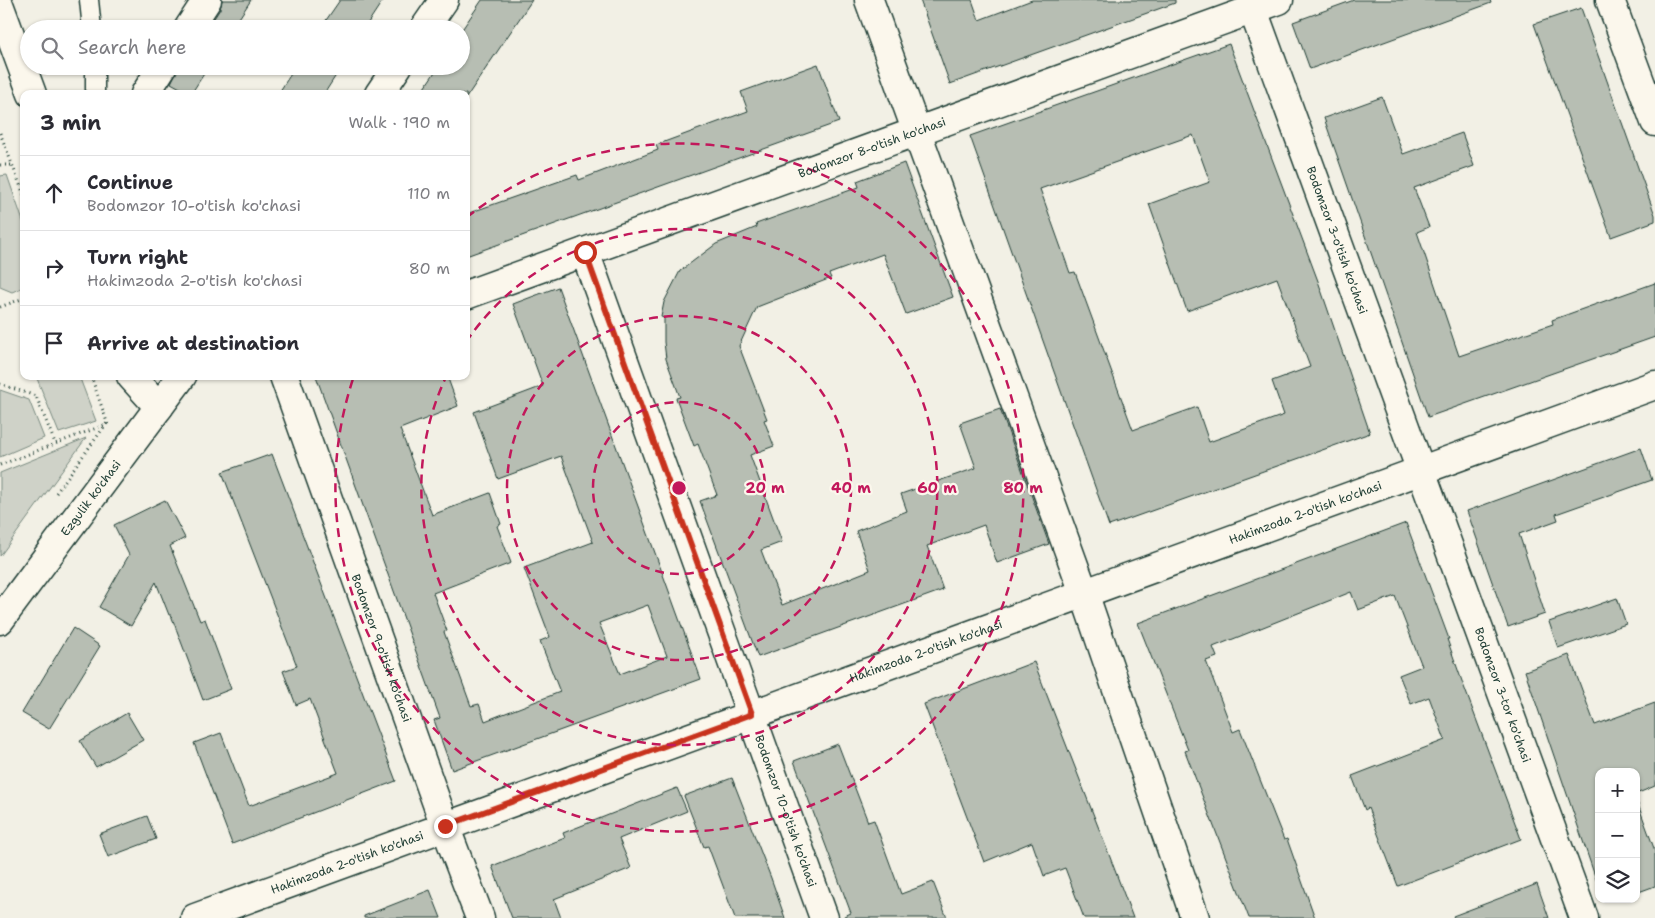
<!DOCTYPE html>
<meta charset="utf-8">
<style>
body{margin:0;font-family:"Shantell Sans",sans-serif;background:#f7f7f7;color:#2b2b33}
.controls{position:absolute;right:15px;bottom:15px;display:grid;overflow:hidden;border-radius:10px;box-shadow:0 1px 4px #0004}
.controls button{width:45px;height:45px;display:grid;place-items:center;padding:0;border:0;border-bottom:1px solid #e1e1e2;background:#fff;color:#2b2b33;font:25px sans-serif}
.stop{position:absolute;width:15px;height:15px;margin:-11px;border:4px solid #c8321e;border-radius:50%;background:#fff}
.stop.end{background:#c8321e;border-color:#fff;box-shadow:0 1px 5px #0008}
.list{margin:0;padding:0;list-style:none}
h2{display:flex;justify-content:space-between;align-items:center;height:65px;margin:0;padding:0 20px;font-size:21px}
h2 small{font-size:16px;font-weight:400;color:#7c7c81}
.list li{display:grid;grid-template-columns:32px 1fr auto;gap:15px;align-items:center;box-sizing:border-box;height:75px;padding:0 20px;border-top:1px solid #e1e1e2}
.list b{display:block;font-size:19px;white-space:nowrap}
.list p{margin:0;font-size:16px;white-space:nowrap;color:#7c7c81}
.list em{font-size:16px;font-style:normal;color:#7c7c81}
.icon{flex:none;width:28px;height:28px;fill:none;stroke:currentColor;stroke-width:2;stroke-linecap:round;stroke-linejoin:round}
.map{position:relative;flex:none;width:1655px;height:918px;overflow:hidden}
.search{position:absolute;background:#fff;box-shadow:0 1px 4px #0004;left:20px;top:20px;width:450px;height:55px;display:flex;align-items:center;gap:12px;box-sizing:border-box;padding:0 18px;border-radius:28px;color:#7c7c81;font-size:19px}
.panel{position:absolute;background:#fff;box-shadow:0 1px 4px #0004;left:20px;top:90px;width:450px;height:290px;border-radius:10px}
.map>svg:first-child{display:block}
</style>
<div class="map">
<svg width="1655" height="918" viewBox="0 0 1655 918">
<rect width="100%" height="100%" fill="#f2f0e5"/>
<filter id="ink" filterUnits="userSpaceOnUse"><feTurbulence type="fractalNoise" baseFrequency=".02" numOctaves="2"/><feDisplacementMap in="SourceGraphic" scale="10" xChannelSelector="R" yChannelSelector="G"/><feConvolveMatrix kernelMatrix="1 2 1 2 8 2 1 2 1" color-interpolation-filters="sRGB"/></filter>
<g filter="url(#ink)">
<g fill="#cfd2c8" stroke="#77887e">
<path d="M 7,175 L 24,224 L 24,287 L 12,292 L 0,287 L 0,176 Z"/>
<path d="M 36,376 L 79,376 L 96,421 L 59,433 Z"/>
<path d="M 0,390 L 29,400 L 44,438 L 0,457 Z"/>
<path d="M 86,438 L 0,556 L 0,473 Z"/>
</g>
<g fill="#b7beb3" stroke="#1f3d34" fill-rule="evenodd">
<path d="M 222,0 L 251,0 L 232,29 L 207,29 L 220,9 Z"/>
<path d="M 340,0 L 383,0 L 364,29 L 320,29 Z"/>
<path d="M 482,0 L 532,0 L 466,98 L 466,94 L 420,94 L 439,66 L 461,66 L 461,31 Z"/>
<path d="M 920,0 L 972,0 L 979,20 L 1032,0 L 1175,0 L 1175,3 L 950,84 Z"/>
<path d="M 1354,0 L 1490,0 L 1491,3 L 1310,69 L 1293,22 Z"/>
<path d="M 1581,8 L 1655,215 L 1655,221 L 1611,237 L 1534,24 Z"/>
<path d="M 1229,44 L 1318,281 L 1370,433 L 1109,526 L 970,136 ZM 1193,135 L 1210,182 L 1149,204 L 1187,311 L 1277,278 L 1310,367 L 1272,381 L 1284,415 L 1209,442 L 1197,407 L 1133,430 L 1075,272 L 1070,273 L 1040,189 Z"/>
<path d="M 818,64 L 839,122 L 466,256 L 466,214 L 577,175 L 579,180 L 658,150 L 656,145 L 748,111 L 741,92 Z"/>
<path d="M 179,66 L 209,66 L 191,94 L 171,83 Z"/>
<path d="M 296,66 L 342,66 L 324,94 L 278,94 Z"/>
<path d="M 1382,97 L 1403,154 L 1462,133 L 1474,166 L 1414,188 L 1429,227 L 1417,232 L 1459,356 L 1553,324 L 1552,320 L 1655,283 L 1655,337 L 1428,417 L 1324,118 Z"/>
<path d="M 904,163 L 953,297 L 906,314 L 883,254 L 829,274 L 831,278 L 757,307 L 739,346 L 767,419 L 764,420 L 774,446 L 750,455 L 782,542 L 761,550 L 782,605 L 870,570 L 856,531 L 907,511 L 901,494 L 976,468 L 960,423 L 1000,409 L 1049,544 L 997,563 L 984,525 L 927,546 L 943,590 L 758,657 L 700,501 L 717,495 L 698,444 L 694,446 L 676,398 L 680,397 L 666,359 L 664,342 L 664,318 L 661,317 L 664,302 L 680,271 L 716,244 L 757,227 L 756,224 L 859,187 L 857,181 Z"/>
<path d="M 558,287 L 701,679 L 452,770 L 434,720 L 440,718 L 316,376 L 447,376 L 458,406 L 400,429 L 432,515 L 490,493 L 501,524 L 497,526 L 511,563 L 433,593 L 447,631 L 444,632 L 471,706 L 479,704 L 485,721 L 560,692 L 540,641 L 550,637 L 524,568 L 593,542 L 561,456 L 498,479 L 474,412 L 543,386 L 513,304 ZM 648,605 L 667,656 L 620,674 L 599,623 Z"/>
<path d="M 1641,448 L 1652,480 L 1556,514 L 1558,520 L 1519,534 L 1545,614 L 1508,627 L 1467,511 Z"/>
<path d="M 272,454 L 396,781 L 232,844 L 194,743 L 221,733 L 249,806 L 338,773 L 310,699 L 296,705 L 283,671 L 297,666 L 222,472 Z"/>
<path d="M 165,500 L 185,538 L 170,546 L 200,621 L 205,619 L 231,689 L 203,700 L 171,615 L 169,615 L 156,582 L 131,626 L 99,607 L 129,555 L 114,525 Z"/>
<path d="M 1406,523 L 1449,639 L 1447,639 L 1463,684 L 1521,839 L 1398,886 L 1368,808 L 1365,810 L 1352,776 L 1445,740 L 1429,697 L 1411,704 L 1399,675 L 1422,666 L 1395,596 L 1358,610 L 1351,592 L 1213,647 L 1217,657 L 1206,661 L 1233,732 L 1240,729 L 1284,840 L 1287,839 L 1315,918 L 1249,918 L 1185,751 L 1188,750 L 1138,623 Z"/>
<path d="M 1617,598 L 1626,624 L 1558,648 L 1549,622 Z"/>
<path d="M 73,628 L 100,646 L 49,729 L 22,713 Z"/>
<path d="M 1569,655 L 1595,725 L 1655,703 L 1655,786 L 1636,794 L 1636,772 L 1599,772 L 1599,888 L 1525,671 Z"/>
<path d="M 1034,662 L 1108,852 L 1133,918 L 1084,918 L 1065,868 L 1044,876 L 1032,842 L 984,862 L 924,704 Z"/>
<path d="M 127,713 L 143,740 L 96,767 L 80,741 Z"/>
<path d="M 838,744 L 868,822 L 874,820 L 901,894 L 933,882 L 947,918 L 844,918 L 844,916 L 851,913 L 794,761 Z"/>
<path d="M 732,778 L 771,878 L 785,918 L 735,918 L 708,846 L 704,847 L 684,796 Z"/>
<path d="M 677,788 L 687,811 L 619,839 L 631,868 L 554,899 L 561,918 L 512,918 L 492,866 L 565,838 L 563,833 Z"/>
<path d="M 1636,799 L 1655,851 L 1655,886 L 1636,893 Z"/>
<path d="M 147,816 L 156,839 L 108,857 L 99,834 Z"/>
<path d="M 1537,884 L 1549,918 L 1454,918 L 1453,916 Z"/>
<path d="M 430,890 L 441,918 L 364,918 L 364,916 Z"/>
</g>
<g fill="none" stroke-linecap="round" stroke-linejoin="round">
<g stroke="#1f3d34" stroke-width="21">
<g id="lane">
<path d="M 89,0 L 92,29"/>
<path d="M 95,94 L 95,66"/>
</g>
</g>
<g stroke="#1f3d34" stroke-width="31">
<g id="street">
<path d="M 1610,0 L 1655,122"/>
<path id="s1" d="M 1253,10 L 1584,918"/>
<path d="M 188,29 L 207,0"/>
<path d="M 145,94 L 163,66"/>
<path id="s2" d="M 585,252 L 824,918"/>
<path id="s3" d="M 466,295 L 1279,0"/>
<path id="s4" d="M 284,376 L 445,826 L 480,918"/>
<path id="s5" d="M 195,918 L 1655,385"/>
</g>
</g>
<g stroke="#1f3d34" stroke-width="31">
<g id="secondary">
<path d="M 869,0 L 1084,593 L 1195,918"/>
<path d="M 0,7 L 32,94"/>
<path d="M 424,29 L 444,0"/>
<path d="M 379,94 L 398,66"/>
<path d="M 131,376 L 159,407"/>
<path id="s6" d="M 0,620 L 182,376"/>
</g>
</g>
<g stroke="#1f3d34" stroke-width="3" stroke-dasharray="1 4" stroke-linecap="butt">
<path d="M 0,133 L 24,195"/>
<path d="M 0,165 L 12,165"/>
<path d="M 0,307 L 24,298"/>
<path d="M 91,376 L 108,425"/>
<path d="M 0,384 L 36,396 L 55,443"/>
<path d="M 0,465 L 107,424"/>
<path d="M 56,493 L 107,423"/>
</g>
<use href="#lane" stroke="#fbf7ec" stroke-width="18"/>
<use href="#street" stroke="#fbf7ec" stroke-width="28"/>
<use href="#secondary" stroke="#fbf7ec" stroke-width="28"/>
</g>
</g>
<g fill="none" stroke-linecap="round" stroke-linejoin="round" filter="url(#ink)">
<path stroke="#c8321e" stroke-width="6" d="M 445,826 L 752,714 L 585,252"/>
</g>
<g fill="none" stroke="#c2185b" stroke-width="2.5" stroke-dasharray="9 6">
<circle cx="679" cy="488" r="86"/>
<circle cx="679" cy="488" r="172"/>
<path d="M466 342A258 258 0 1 1 446 377"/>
<path d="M467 217A344 344 0 1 1 353 379"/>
</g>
<g text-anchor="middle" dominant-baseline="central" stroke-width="4.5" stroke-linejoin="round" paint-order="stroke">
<g font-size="12" fill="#1f3d34" stroke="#fbf7ec">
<text stroke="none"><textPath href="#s3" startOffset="432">Bodomzor 8-o'tish ko'chasi</textPath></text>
<text stroke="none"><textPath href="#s1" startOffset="245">Bodomzor 3-o'tish ko'chasi</textPath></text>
<text stroke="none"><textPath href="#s6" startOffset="152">Ezgulik ko'chasi</textPath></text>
<text stroke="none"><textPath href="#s5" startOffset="1182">Hakimzoda 2-o'tish ko'chasi</textPath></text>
<text stroke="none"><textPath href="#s4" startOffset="289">Bodomzor 9-o'tish ko'chasi</textPath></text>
<text stroke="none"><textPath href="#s5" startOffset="778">Hakimzoda 2-o'tish ko'chasi</textPath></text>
<text stroke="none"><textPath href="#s1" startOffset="729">Bodomzor 3-tor ko'chasi</textPath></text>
<text stroke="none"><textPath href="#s2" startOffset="594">Bodomzor 10-o'tish ko'chasi</textPath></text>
<text stroke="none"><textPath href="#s5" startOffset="162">Hakimzoda 2-o'tish ko'chasi</textPath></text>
</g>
</g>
<circle cx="679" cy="488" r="8" fill="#c2185b" stroke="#fbf7ec" stroke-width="2.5"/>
<g font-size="15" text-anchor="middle" font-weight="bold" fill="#c2185b" stroke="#fbf7ec" stroke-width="4.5" stroke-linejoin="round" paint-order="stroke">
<text x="765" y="493">20 m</text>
<text x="851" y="493">40 m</text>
<text x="937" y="493">60 m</text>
<text x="1023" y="493">80 m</text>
</g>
</svg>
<div class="controls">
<button>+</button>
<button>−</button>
<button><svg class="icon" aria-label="layers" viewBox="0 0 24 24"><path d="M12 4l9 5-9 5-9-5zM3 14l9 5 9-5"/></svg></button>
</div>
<div class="stop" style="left:585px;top:252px"></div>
<div class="stop end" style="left:445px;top:826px"></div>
<div class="search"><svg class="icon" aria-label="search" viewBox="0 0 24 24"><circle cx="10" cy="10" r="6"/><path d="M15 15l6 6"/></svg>Search here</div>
<section class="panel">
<h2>3 min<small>Walk · 190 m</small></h2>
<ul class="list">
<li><svg class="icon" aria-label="ahead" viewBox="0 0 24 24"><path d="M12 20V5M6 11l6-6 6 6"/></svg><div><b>Continue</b><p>Bodomzor 10-o'tish ko'chasi</p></div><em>110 m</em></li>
<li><svg class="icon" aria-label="right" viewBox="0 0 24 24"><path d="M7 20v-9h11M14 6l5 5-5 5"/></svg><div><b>Turn right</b><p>Hakimzoda 2-o'tish ko'chasi</p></div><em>80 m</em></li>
<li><svg class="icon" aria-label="arrive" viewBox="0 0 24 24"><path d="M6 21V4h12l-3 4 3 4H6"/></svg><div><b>Arrive at destination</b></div></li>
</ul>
</section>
</div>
